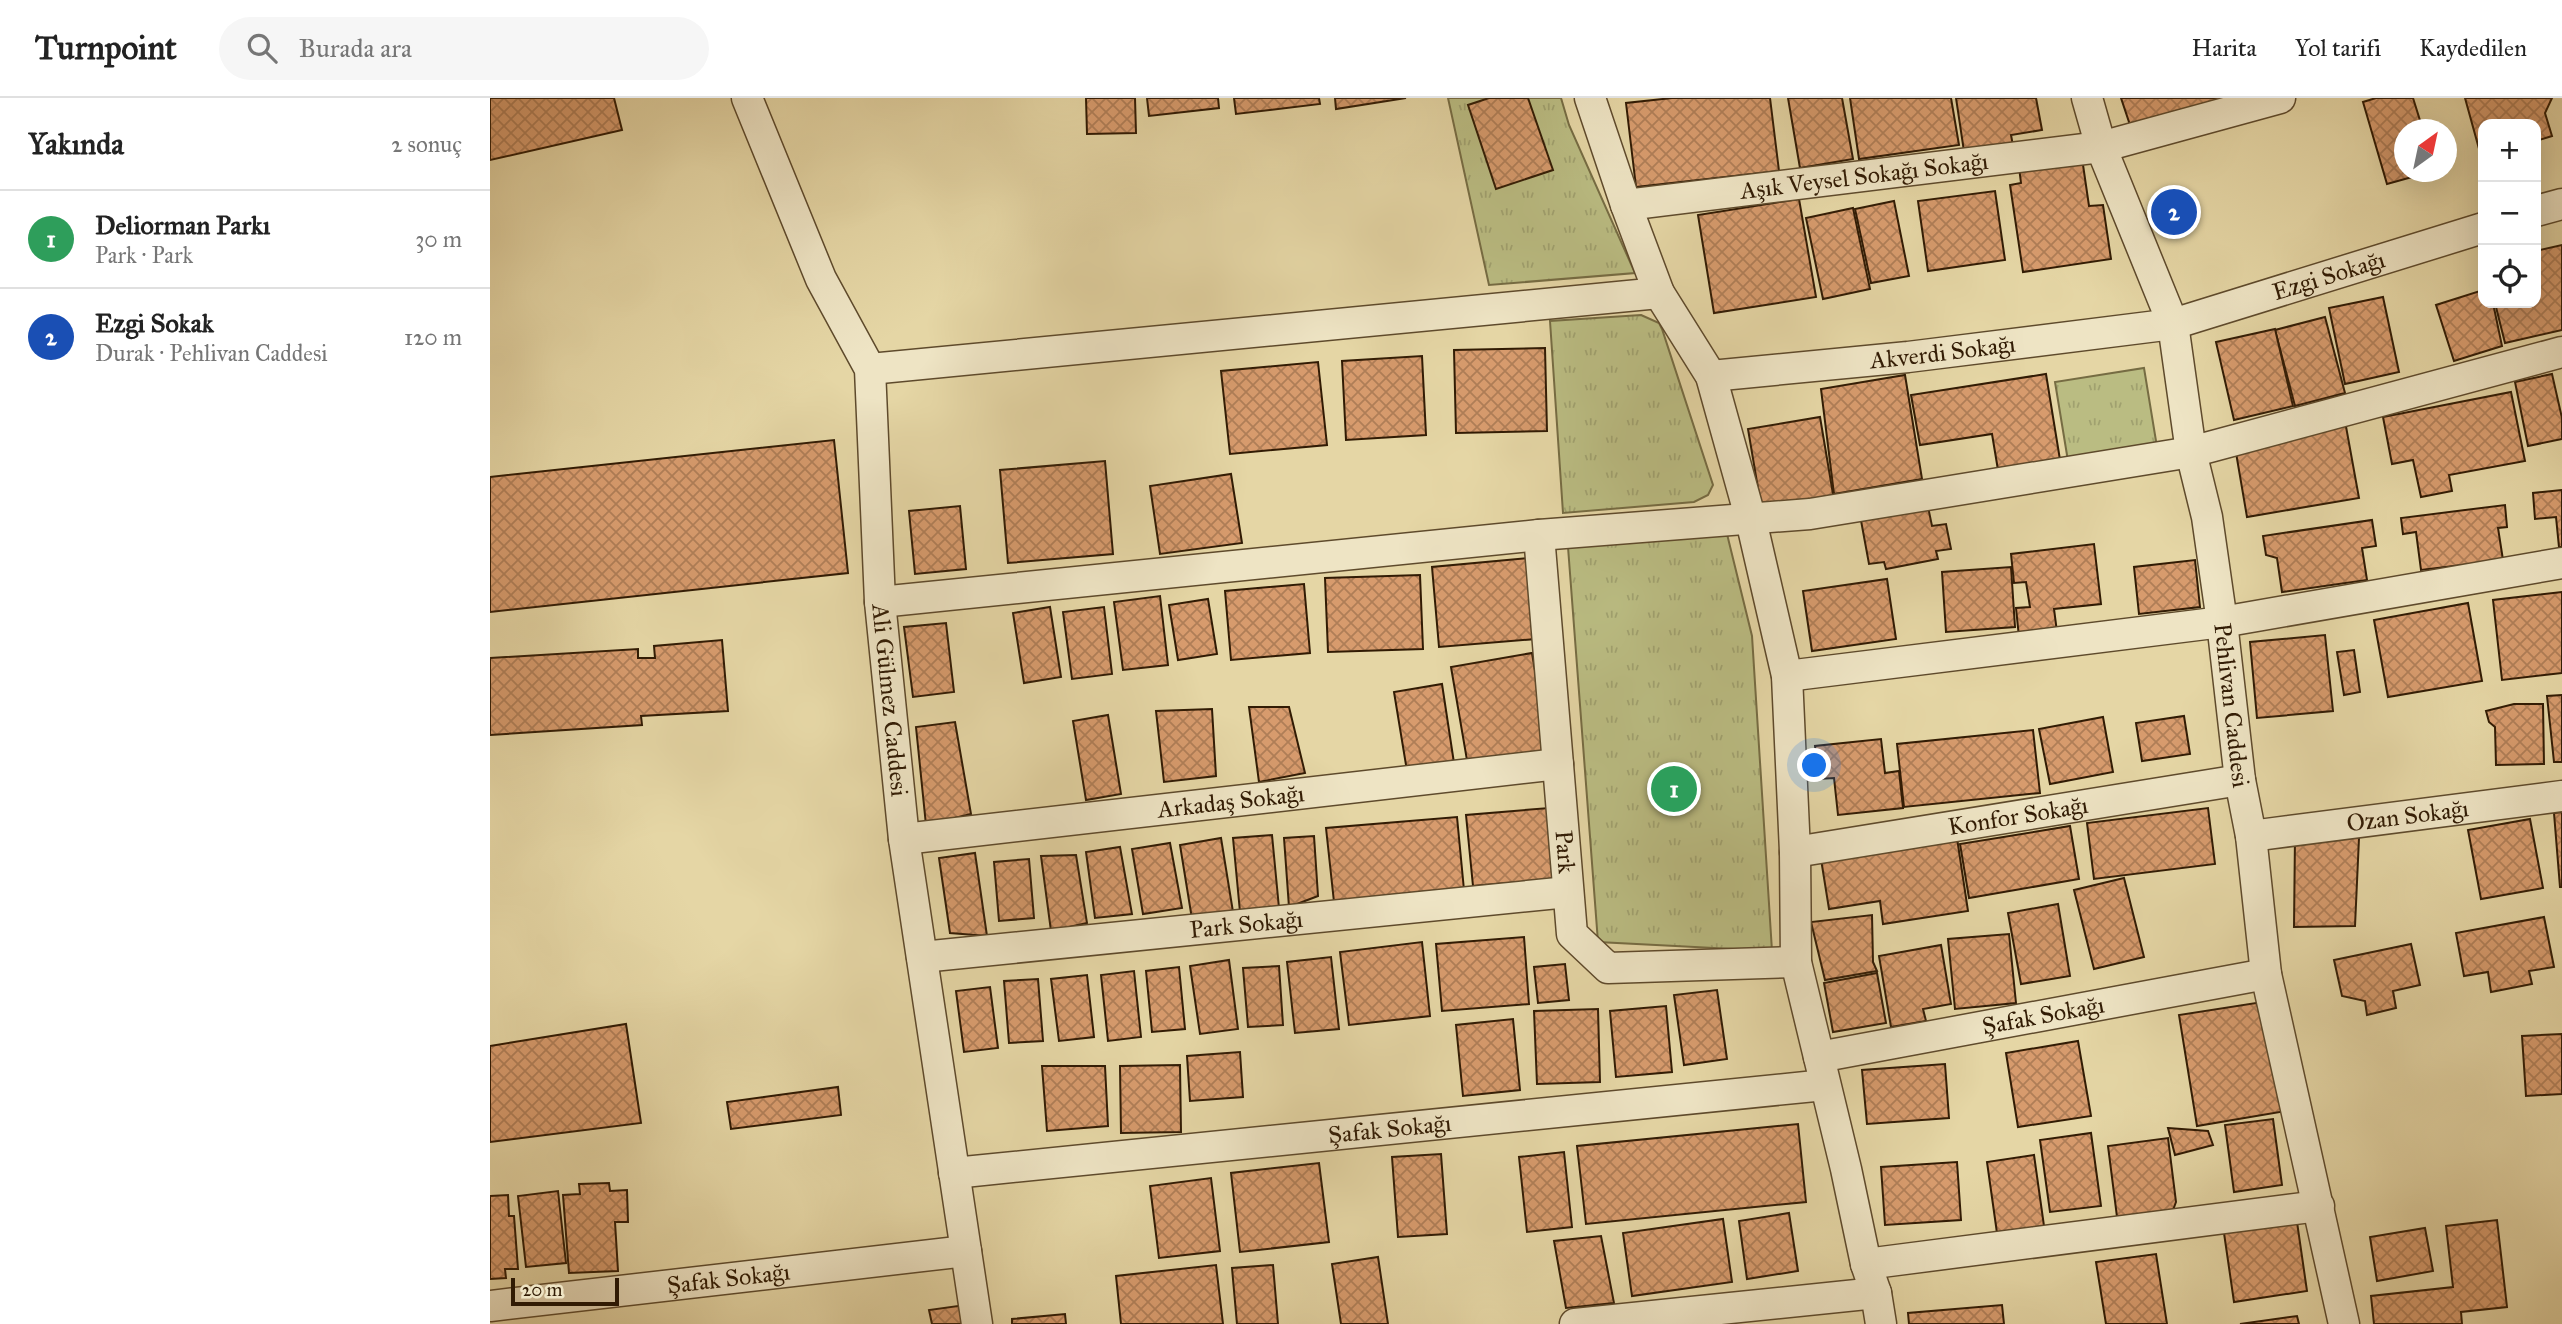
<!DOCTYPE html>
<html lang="tr">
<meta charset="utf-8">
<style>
body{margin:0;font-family:"IM FELL Great Primer",serif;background:#f6f6f6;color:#222}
.controls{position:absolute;right:21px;top:21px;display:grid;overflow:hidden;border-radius:14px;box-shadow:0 7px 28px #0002}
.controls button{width:63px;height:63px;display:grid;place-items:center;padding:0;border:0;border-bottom:2px solid #e0e0e0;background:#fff;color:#222;font:35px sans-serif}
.compass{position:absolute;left:1904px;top:21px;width:63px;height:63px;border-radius:50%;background:#fff;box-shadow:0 7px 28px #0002;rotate:33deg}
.scale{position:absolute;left:21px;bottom:18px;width:108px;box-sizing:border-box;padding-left:7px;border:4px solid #311b04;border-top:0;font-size:19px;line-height:24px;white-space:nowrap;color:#311b04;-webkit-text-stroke:5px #eee4c4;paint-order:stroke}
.you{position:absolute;left:1325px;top:668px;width:24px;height:24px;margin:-18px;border:5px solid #fff;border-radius:50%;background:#1a73e8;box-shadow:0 0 0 10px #1a73e833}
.badge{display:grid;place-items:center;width:46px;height:46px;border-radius:50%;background:#0f766e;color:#fff;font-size:23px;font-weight:700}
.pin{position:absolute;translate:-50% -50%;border:4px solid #fff;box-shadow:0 2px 7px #0006}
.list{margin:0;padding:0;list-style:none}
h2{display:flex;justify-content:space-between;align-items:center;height:91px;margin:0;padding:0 28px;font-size:30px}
h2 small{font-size:23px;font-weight:400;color:#767676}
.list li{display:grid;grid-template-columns:46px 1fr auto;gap:21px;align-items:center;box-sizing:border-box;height:98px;padding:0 28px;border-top:2px solid #e0e0e0}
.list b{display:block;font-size:26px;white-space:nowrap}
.list p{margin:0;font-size:23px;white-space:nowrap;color:#767676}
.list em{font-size:23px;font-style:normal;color:#767676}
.icon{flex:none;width:38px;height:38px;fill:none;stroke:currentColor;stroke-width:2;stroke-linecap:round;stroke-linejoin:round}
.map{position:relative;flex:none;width:2072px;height:1226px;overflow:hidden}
header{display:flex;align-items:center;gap:42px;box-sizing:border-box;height:98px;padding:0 35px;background:#fff;border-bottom:2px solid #e0e0e0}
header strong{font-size:33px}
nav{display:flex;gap:38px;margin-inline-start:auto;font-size:24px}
.search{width:490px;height:63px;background:#f6f6f6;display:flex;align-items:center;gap:18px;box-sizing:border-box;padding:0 24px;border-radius:38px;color:#767676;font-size:26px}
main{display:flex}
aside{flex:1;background:#fff}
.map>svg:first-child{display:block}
</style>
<header>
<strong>Turnpoint</strong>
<div class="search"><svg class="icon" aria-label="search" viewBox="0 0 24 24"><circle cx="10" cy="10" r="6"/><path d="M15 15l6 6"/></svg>Burada ara</div>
<nav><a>Harita</a><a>Yol tarifi</a><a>Kaydedilen</a></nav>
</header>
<main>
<aside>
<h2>Yakında<small>2 sonuç</small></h2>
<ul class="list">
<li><span class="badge" style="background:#2e9e5b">1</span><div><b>Deliorman Parkı</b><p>Park · Park</p></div><em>30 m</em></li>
<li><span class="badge" style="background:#1a4fb4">2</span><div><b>Ezgi Sokak</b><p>Durak · Pehlivan Caddesi</p></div><em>120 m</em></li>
</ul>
</aside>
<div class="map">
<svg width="2072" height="1226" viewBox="0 0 2072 1226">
<defs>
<pattern id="grass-tufts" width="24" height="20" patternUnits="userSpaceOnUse" patternTransform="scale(1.75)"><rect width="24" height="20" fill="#babc82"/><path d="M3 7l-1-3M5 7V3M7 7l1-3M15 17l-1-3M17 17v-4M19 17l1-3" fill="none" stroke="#a0a16f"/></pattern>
<pattern id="building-cross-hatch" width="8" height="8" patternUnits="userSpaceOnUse" patternTransform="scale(1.75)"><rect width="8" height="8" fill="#d79b6d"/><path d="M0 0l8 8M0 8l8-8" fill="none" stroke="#af7e57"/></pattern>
</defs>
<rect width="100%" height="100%" fill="#e5d6a5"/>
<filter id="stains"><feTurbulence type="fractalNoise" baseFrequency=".00286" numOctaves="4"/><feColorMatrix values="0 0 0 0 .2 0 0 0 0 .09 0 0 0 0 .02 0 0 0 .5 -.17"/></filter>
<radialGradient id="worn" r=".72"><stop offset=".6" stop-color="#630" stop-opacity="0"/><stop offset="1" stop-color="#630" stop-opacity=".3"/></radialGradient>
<g fill="url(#grass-tufts)" stroke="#766c43" stroke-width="2">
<path d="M 958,0 L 1071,0 L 1079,27 L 1145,175 L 999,187 Z"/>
<path d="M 1151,217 L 1169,225 L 1172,231 L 1223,387 L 1218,397 L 1204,404 L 1073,415 L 1060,223 Z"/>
<path d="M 1654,270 L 1667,349 L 1578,363 L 1565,284 Z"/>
<path d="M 1237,436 L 1262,538 L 1282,853 L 1108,844 L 1078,449 Z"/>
</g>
<g fill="url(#building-cross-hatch)" stroke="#311b04" stroke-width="2">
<path d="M 0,0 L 124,0 L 132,32 L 0,62 Z"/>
<path d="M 596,0 L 645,0 L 646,35 L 597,36 Z"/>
<path d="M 657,0 L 728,0 L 729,10 L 659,18 Z"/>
<path d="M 744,0 L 829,0 L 830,6 L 746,16 Z"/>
<path d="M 845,0 L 916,0 L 846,11 Z"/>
<path d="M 999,0 L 1038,0 L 1063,72 L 1006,91 L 978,7 Z"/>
<path d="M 1182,0 L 1280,0 L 1289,73 L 1146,89 L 1136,5 Z"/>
<path d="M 1298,0 L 1352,0 L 1363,61 L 1310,70 Z"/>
<path d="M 1360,0 L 1461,0 L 1469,47 L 1369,61 Z"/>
<path d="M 1466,0 L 1546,0 L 1552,32 L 1521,37 L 1524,53 L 1475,60 Z"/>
<path d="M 1631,0 L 1744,0 L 1642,33 Z"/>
<path d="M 1886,0 L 1923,0 L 1933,32 L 1914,32 L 1914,74 L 1940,74 L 1897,86 L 1873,4 Z"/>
<path d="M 1975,0 L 2062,0 L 2055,15 L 2062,38 L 2046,43 L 2046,26 L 1993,26 L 1993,57 L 1991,58 Z"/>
<path d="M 1592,60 L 1599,108 L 1613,107 L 1621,161 L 1533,174 L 1520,87 L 1531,85 L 1529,69 Z"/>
<path d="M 1505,93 L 1515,162 L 1438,173 L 1428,103 Z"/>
<path d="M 1309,101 L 1326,199 L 1224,215 L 1208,117 Z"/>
<path d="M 1404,103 L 1419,178 L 1381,185 L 1365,111 Z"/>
<path d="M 1363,110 L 1380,191 L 1333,201 L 1316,120 Z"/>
<path d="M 2072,147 L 2072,232 L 2015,245 L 2005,205 L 2046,205 L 2046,153 Z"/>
<path d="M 1993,192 L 1993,205 L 2003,205 L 2012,248 L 1964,263 L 1946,207 Z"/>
<path d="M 1893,199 L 1909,274 L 1855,286 L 1839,210 Z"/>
<path d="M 1835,219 L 1855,295 L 1805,308 L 1785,232 Z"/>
<path d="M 1785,231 L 1803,308 L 1744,322 L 1726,244 Z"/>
<path d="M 1055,250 L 1057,333 L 966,335 L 964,252 Z"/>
<path d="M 932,258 L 936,337 L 856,342 L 852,263 Z"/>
<path d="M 828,264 L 837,347 L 740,356 L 731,273 Z"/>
<path d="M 1556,276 L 1571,368 L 1509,378 L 1502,336 L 1430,347 L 1421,297 Z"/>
<path d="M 2062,276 L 2072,320 L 2072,341 L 2038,348 L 2025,284 Z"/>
<path d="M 1415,277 L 1432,381 L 1344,396 L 1331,291 Z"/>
<path d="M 2021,294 L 2035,363 L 1959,377 L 1962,393 L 1931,399 L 1923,362 L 1902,366 L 1893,319 Z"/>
<path d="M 1330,319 L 1344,402 L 1272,414 L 1258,331 Z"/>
<path d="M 1855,323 L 1869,400 L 1757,419 L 1744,343 Z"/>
<path d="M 344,342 L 358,475 L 0,514 L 0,379 Z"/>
<path d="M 615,363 L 623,456 L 518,465 L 510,372 Z"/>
<path d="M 741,376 L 752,445 L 670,456 L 660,388 Z"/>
<path d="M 2072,392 L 2072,449 L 2069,449 L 2066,419 L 2045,421 L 2043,395 Z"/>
<path d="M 1437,404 L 1442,428 L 1456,426 L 1461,451 L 1446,453 L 1448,461 L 1396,471 L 1394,464 L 1379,466 L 1370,417 Z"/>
<path d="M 2015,407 L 2017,429 L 2008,430 L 2013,462 L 1931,472 L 1926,434 L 1913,436 L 1911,420 Z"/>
<path d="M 470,408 L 476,471 L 425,476 L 419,413 Z"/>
<path d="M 1882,422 L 1886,448 L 1872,450 L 1877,482 L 1792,494 L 1787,460 L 1776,457 L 1773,438 Z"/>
<path d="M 1604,446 L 1611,506 L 1564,511 L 1567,534 L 1529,539 L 1526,510 L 1540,509 L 1536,484 L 1524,485 L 1521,456 Z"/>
<path d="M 1038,460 L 1046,541 L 949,549 L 942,469 Z"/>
<path d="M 1705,462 L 1710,509 L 1649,516 L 1644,469 Z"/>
<path d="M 1521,469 L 1525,529 L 1456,534 L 1452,474 Z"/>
<path d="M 930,477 L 933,551 L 838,554 L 835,480 Z"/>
<path d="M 1397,481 L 1406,541 L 1322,553 L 1313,493 Z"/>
<path d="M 814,486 L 820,555 L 741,562 L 735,493 Z"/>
<path d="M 2072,494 L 2072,575 L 2012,582 L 2003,502 Z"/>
<path d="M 670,498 L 678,567 L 633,572 L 624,504 Z"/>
<path d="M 718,501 L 727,556 L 688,562 L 679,507 Z"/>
<path d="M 1978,505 L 1992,583 L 1898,599 L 1884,522 Z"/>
<path d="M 560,509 L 571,579 L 534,585 L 523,515 Z"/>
<path d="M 614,509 L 622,576 L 582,581 L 573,514 Z"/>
<path d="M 456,525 L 464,594 L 423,599 L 414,529 Z"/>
<path d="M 1835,537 L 1843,613 L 1767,620 L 1760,544 Z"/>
<path d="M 232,542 L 238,613 L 151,618 L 152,627 L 0,637 L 0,560 L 148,551 L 148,560 L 165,560 L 164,548 Z"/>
<path d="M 1864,552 L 1870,594 L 1854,597 L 1847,554 Z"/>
<path d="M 1042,555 L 1059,655 L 978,668 L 961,569 Z"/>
<path d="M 952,586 L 964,665 L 917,673 L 904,594 Z"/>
<path d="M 2072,597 L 2072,664 L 2064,664 L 2057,598 Z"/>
<path d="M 2024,606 L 2053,606 L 2054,666 L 2006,667 L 2005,629 L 1999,624 L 1996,613 Z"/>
<path d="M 759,609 L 799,609 L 815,675 L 769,684 Z"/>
<path d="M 722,611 L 726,678 L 674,684 L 666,613 Z"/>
<path d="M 618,617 L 631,696 L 596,702 L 583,623 Z"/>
<path d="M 1694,618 L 1700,656 L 1652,663 L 1646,625 Z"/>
<path d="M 1613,619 L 1623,674 L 1560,686 L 1549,631 Z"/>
<path d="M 465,624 L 481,716 L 436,727 L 426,629 Z"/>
<path d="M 1543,632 L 1550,695 L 1414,709 L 1407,646 Z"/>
<path d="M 1391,641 L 1395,675 L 1409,673 L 1413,710 L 1348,717 L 1344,680 L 1329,681 L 1325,648 Z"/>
<path d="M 1059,710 L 1066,781 L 983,788 L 976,717 Z"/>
<path d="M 1718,710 L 1725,766 L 1604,781 L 1597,725 Z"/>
<path d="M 2072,714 L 2072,789 L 2070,789 L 2064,715 Z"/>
<path d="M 967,719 L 974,792 L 844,804 L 836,730 Z"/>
<path d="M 2040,721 L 2053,790 L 1991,801 L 1978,732 Z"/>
<path d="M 1580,728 L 1589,781 L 1479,800 L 1470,746 Z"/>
<path d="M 782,737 L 789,810 L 750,814 L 743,740 Z"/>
<path d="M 824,738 L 828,798 L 799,809 L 794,740 Z"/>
<path d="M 1805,738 L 1869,740 L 1865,828 L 1804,829 Z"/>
<path d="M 731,740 L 743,814 L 702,821 L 690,747 Z"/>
<path d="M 1467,740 L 1478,813 L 1393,826 L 1390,803 L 1339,811 L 1331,761 Z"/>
<path d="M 680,745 L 692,810 L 653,816 L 642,751 Z"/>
<path d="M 630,749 L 642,816 L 605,820 L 596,754 Z"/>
<path d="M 485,755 L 497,838 L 460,835 L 449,760 Z"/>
<path d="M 586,757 L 597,825 L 561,833 L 551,758 Z"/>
<path d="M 539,761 L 544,820 L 509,823 L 504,764 Z"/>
<path d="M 1634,780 L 1654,859 L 1604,871 L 1584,792 Z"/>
<path d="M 1568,806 L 1580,878 L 1531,886 L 1518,815 Z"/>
<path d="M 1382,817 L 1383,864 L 1387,873 L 1335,882 L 1321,824 Z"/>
<path d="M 2054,819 L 2064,869 L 2039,873 L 2042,886 L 2001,894 L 1998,874 L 1974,878 L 1966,835 Z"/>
<path d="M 1519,836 L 1526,905 L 1465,911 L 1458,841 Z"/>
<path d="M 1034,839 L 1039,906 L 952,913 L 946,846 Z"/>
<path d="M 932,844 L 940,918 L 859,927 L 850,854 Z"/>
<path d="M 1921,846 L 1930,887 L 1903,893 L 1906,910 L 1877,917 L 1875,903 L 1852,898 L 1844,862 Z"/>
<path d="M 1451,847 L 1461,906 L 1433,911 L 1436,923 L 1401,929 L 1389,858 Z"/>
<path d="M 841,859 L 849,931 L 805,935 L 797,864 Z"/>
<path d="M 739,862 L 748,931 L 710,936 L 700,868 Z"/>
<path d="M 1075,866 L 1079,902 L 1048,905 L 1044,869 Z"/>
<path d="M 789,868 L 793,927 L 758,929 L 753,870 Z"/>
<path d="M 689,869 L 695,931 L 662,934 L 656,873 Z"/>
<path d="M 644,873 L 651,939 L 618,943 L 611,877 Z"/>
<path d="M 1387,875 L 1396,925 L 1343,934 L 1334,885 Z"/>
<path d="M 597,877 L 604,939 L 569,943 L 561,881 Z"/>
<path d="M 548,881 L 553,943 L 519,945 L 514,883 Z"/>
<path d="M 500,889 L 508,950 L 474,954 L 466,893 Z"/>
<path d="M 1227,892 L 1237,961 L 1194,967 L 1184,897 Z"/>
<path d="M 1766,905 L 1782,923 L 1796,1013 L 1707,1028 L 1689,917 Z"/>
<path d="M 1176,908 L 1182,974 L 1126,979 L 1120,913 Z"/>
<path d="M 1108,911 L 1110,984 L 1047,986 L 1044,913 Z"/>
<path d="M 1023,921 L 1030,992 L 973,998 L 966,927 Z"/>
<path d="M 136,926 L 151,1025 L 0,1044 L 0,948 Z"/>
<path d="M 2072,936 L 2072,996 L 2036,998 L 2032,938 Z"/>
<path d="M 1588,943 L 1601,1018 L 1528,1029 L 1516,955 Z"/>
<path d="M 750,954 L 753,999 L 700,1003 L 697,958 Z"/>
<path d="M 1455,966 L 1459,1020 L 1377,1026 L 1372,972 Z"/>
<path d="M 690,967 L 691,1034 L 631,1035 L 630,968 Z"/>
<path d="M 552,968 L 615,968 L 618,1028 L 557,1033 Z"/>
<path d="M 348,989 L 351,1017 L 241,1031 L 237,1004 Z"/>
<path d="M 1783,1021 L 1792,1087 L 1744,1094 L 1735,1027 Z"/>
<path d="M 1308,1026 L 1316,1104 L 1096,1126 L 1087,1048 Z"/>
<path d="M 1678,1030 L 1718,1033 L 1723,1047 L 1685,1057 Z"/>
<path d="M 1601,1035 L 1611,1108 L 1560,1114 L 1550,1042 Z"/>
<path d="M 1678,1040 L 1686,1104 L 1683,1112 L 1627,1119 L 1618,1048 Z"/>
<path d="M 1074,1054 L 1082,1129 L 1037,1134 L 1029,1059 Z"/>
<path d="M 951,1056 L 957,1136 L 908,1139 L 902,1059 Z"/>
<path d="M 1544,1057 L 1554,1128 L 1507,1135 L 1497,1064 Z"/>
<path d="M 1467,1064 L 1471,1122 L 1395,1127 L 1391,1069 Z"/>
<path d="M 829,1065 L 839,1144 L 750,1154 L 741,1075 Z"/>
<path d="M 721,1080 L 730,1153 L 669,1160 L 660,1088 Z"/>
<path d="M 119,1085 L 120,1093 L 137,1092 L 138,1124 L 125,1124 L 128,1173 L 79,1175 L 73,1097 L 90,1096 L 89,1086 Z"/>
<path d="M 68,1093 L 76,1165 L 36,1169 L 28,1098 Z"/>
<path d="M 18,1097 L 19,1118 L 24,1118 L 28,1171 L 15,1171 L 16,1180 L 0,1181 L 0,1098 Z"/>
<path d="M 1299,1115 L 1308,1173 L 1257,1181 L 1249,1123 Z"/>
<path d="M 1233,1121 L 1242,1184 L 1142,1198 L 1133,1135 Z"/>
<path d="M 2007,1122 L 2017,1209 L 1971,1214 L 1972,1226 L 1884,1226 L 1881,1198 L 1963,1189 L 1956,1128 Z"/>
<path d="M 1807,1124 L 1817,1193 L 1744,1204 L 1734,1135 Z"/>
<path d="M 1935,1130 L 1943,1173 L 1887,1183 L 1880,1139 Z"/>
<path d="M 1111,1138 L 1124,1205 L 1076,1210 L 1064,1143 Z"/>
<path d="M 1666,1156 L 1677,1226 L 1616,1226 L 1606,1164 Z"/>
<path d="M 888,1159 L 898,1226 L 851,1226 L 842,1166 Z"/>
<path d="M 726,1167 L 733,1226 L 631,1226 L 626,1178 Z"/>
<path d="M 783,1167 L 788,1226 L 747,1226 L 742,1170 Z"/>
<path d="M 475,1207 L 481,1226 L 442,1226 L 439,1212 Z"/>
<path d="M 1512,1207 L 1514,1226 L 1419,1226 L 1418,1215 Z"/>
<path d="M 575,1216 L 576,1226 L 522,1226 L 522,1221 Z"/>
<path d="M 1807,1218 L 1809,1226 L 1750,1226 Z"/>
</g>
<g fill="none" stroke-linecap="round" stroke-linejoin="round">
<g stroke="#5e4a2c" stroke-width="33">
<g id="street">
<path id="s1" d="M 257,0 L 331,181 L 380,271 L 390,504 L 414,741 L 487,1226"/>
<path d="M 1100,0 L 1136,107 L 1169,195 L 1221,278 L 1261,422 L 1297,578 L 1305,754 L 1306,864 L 1356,1071 L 1376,1166 L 1386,1195 L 1391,1226"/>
<path id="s2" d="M 1597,0 L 1611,49 L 1683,226 L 1701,354 L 1717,419 L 1732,524 L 1750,682 L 1761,738 L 1776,876 L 1854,1226"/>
<path id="s3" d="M 1136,107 L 1611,49 L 1790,0"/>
<path d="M 2046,113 L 2072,106"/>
<path d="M 380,271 L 1169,195"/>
<path id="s4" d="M 1221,278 L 1418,259 L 1683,226 L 1993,130"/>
<path id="s5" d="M 1049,437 L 1082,836 L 1118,870 L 1306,864"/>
<path d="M 390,504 L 1049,437 L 1320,416 L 1701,354 L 2072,254"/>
<path d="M 1297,578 L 1732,524 L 2072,465"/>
<path id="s6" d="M 1761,738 L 2072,698"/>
<path id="s7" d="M 414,741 L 1068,666"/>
<path id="s8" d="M 1305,754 L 1750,682"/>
<path id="s9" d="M 432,859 L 1078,794"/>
<path id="s10" d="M 1329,959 L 1776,876"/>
<path id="s11" d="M 464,1075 L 1335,987"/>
<path d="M 1376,1166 L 1829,1108"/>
<path id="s12" d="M 0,1208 L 476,1153"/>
<path d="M 1085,1226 L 1386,1195"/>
</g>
</g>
<use href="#street" stroke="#eee4c4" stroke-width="30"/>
</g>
<g text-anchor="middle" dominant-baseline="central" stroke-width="6" stroke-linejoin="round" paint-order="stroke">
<g font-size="24" fill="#311b04" stroke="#eee4c4">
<text stroke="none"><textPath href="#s3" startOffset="240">Aşık Veysel Sokağı Sokağı</textPath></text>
<text stroke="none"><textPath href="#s4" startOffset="628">Ezgi Sokağı</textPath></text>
<text stroke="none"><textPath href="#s4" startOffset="233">Akverdi Sokağı</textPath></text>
<text stroke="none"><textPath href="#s1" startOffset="630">Ali Gülmez Caddesi</textPath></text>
<text stroke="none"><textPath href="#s2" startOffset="628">Pehlivan Caddesi</textPath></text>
<text stroke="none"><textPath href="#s7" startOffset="329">Arkadaş Sokağı</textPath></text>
<text stroke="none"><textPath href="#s8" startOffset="226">Konfor Sokağı</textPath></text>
<text stroke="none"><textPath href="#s6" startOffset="158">Ozan Sokağı</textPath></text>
<text stroke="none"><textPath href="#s5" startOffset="318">Park</textPath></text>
<text stroke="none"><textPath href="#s9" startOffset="326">Park Sokağı</textPath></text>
<text stroke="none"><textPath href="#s10" startOffset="228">Şafak Sokağı</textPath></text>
<text stroke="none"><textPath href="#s11" startOffset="438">Şafak Sokağı</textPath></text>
<text stroke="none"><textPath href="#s12" startOffset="240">Şafak Sokağı</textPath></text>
</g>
</g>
<rect width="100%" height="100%" filter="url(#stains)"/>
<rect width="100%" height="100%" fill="url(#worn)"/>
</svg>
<div class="controls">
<button>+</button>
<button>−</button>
<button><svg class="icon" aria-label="locate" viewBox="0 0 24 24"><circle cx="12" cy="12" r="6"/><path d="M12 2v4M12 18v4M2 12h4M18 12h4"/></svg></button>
</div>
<svg class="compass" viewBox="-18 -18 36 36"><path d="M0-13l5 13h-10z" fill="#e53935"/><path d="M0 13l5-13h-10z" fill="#767676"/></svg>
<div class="scale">20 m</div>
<div class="you"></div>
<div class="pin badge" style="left:1184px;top:691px;background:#2e9e5b">1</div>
<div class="pin badge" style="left:1684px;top:114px;background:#1a4fb4">2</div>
</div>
</main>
